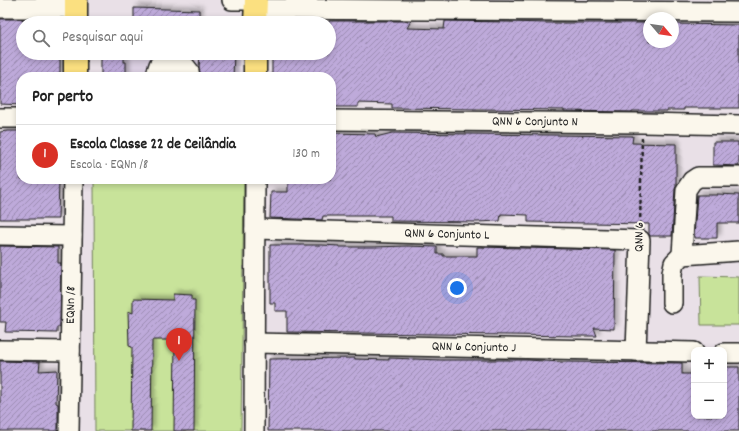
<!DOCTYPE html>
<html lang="pt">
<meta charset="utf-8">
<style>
body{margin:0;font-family:Dekko,sans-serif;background:#f6f6f6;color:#222}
.controls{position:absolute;right:12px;bottom:12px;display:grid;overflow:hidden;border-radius:8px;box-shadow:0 2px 6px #0003}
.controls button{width:36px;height:36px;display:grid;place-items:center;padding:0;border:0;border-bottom:1px solid #e0e0e0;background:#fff;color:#222;font:20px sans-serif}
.compass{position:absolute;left:643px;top:12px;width:36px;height:36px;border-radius:50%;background:#fff;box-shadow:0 2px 6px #0003;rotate:119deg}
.you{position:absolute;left:457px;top:288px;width:14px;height:14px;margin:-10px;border:3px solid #fff;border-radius:50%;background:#1a73e8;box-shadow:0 0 0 6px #1a73e833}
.badge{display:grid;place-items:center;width:26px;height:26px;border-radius:50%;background:#d93025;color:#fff;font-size:13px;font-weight:700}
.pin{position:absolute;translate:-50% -33px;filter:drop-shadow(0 1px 2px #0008)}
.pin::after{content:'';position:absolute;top:21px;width:14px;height:12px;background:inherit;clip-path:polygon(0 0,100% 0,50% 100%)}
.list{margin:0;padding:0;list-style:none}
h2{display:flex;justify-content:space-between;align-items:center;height:52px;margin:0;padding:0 16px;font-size:17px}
h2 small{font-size:13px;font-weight:400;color:#767676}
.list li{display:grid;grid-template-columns:26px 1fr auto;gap:12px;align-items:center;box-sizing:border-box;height:60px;padding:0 16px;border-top:1px solid #e0e0e0}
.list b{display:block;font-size:15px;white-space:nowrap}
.list p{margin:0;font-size:13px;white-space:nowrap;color:#767676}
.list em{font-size:13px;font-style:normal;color:#767676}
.icon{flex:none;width:22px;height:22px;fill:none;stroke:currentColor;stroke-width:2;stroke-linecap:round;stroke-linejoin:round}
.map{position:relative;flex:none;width:739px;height:431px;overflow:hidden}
.search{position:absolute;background:#fff;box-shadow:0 2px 6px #0003;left:16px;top:16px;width:320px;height:44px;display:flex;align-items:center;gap:10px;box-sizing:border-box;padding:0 14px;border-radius:22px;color:#767676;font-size:15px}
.panel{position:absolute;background:#fff;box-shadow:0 2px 6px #0003;left:16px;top:72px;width:320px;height:112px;border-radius:16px}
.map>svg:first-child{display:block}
</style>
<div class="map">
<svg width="739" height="431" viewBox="0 0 739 431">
<defs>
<pattern id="building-hatch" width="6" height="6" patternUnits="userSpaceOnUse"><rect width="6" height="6" fill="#beaada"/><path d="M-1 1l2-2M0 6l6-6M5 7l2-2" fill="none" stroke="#9a8ab0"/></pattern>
<filter id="shadow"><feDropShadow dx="3.5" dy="-3.5" stdDeviation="2" flood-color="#0004"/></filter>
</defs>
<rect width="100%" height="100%" fill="#e9e0e7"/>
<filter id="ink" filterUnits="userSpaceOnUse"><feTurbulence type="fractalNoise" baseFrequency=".025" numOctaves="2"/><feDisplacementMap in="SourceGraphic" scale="8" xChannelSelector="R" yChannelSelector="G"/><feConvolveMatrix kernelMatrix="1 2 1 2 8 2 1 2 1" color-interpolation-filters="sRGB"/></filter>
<g filter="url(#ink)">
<rect fill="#dcd0e3" x="108" y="53" width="131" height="24"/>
<g fill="#c8e39a" stroke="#72805b">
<path d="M 94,179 L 244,179 L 241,431 L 95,431 Z"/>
<path d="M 700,276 L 739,277 L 739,325 L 701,325 Z"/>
</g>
<g fill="url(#building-hatch)" stroke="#1c1c1c" filter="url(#shadow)">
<path d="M 134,8 L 199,10 L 199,23 L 134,23 Z"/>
<path d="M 0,19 L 23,19 L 23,53 L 60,53 L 60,73 L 58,73 L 58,77 L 21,77 L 21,105 L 0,104 Z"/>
<path d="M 329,21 L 411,21 L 407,28 L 444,29 L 445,21 L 506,22 L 548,23 L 649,23 L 649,42 L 673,42 L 673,24 L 739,25 L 739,108 L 684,108 L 684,110 L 667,110 L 667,111 L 632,111 L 632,112 L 564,111 L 564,110 L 392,108 L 392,104 L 358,103 L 358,107 L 331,107 L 331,77 L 272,77 L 272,55 L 308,56 L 308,53 L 329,53 Z"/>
<path d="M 101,53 L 124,53 L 124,62 L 126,62 L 126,77 L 101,77 Z"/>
<path d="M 200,53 L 234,53 L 233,77 L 201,77 L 199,68 Z"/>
<path d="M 7,131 L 21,131 L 21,179 L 59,179 L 58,219 L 0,219 L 0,132 Z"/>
<path d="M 331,133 L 375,134 L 376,137 L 392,133 L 633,136 L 632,143 L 676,144 L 676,186 L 675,189 L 672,236 L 650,236 L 649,234 L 649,224 L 528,222 L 528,215 L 501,214 L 500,221 L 477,222 L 391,221 L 391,216 L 323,216 L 322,220 L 270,218 L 271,192 L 288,192 L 288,179 L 331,179 Z"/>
<path d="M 713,142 L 738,142 L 738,146 L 739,146 L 739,166 L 713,165 Z"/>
<path d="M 717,194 L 739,195 L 739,223 L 717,223 L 717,238 L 695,238 L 695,236 L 694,236 L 697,195 L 717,195 Z"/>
<path d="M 270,245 L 322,245 L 339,246 L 339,247 L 373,247 L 407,246 L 437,247 L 437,254 L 443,254 L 443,256 L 477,256 L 477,247 L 615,250 L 614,329 L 594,328 L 597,336 L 579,336 L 287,332 L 287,311 L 275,311 L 275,303 L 270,303 Z"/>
<path d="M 0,246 L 58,247 L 58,263 L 61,263 L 60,327 L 57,327 L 57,333 L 5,332 L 6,322 L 0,322 Z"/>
<path d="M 173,294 L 192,295 L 192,300 L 195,300 L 194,431 L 174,431 L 175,340 L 152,340 L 151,431 L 131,431 L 132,347 L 129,346 L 128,311 L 133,313 L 133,299 L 173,300 Z"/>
<path d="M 355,358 L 355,359 L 389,360 L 389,358 L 441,360 L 527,360 L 561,362 L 682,363 L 682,374 L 694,374 L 694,416 L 724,416 L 724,367 L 739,367 L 739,431 L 268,431 L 269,359 Z"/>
<path d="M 0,361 L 40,362 L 39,371 L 57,370 L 56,403 L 58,404 L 58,431 L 0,431 Z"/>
</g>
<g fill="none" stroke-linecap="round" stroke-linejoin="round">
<g stroke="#1c1c1c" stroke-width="22">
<g id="minor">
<path d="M 232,0 L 256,0"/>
<path d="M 0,8 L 76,8"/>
<path d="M 255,9 L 739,12"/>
<path d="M 157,77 L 157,71 L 159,65 L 164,63 L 185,66 L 189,71 L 190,77"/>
<path d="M 0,118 L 21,118"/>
<path id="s1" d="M 331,120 L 642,123 L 739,125"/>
<path id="s2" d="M 255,229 L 640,240 L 636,351"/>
<path d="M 0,235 L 72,236"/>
<path d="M 682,255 L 686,190 L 692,181 L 698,177 L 739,177"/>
<path d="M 672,303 L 672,273 L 674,263 L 682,255 L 739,251"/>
<path id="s3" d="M 254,343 L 694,352"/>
<path d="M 0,350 L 70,351"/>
<path d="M 724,353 L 739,353"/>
<path id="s4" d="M 69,431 L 73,179"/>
<path d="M 254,431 L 255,179"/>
</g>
</g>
<g stroke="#1c1c1c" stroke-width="25">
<g id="major">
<path d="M 76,23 L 76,0"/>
<path d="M 255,23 L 256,0"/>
<path d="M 75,77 L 75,53"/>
<path d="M 255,77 L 255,53"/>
</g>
</g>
<path stroke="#1c1c1c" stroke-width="2.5" stroke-dasharray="4 3" stroke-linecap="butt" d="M 640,225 L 642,138"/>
<use href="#minor" stroke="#fbf7ec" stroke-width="19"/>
<use href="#major" stroke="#fbe080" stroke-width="22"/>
</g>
</g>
<g text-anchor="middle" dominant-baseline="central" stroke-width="4" stroke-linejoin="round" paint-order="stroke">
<g font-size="13" fill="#1c1c1c" stroke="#fbf7ec">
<text stroke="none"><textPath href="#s1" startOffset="204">QNN 6 Conjunto N</textPath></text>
<text stroke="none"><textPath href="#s2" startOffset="192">QNN 6 Conjunto L</textPath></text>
<text transform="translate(640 237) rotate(-89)">QNN 6</text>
<text stroke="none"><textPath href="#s4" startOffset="126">EQNn /8</textPath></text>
<text stroke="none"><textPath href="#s3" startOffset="220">QNN 6 Conjunto J</textPath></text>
</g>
</g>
</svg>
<div class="controls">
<button>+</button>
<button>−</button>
</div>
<svg class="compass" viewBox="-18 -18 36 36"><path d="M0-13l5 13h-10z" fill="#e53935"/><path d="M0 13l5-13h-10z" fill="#767676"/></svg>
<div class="you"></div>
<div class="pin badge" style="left:179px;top:361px">1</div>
<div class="search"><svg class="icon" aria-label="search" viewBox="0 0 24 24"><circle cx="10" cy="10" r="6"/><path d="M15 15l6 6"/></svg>Pesquisar aqui</div>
<section class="panel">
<h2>Por perto<small></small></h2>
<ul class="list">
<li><span class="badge">1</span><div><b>Escola Classe 22 de Ceilândia</b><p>Escola · EQNn /8</p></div><em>130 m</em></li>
</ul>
</section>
</div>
